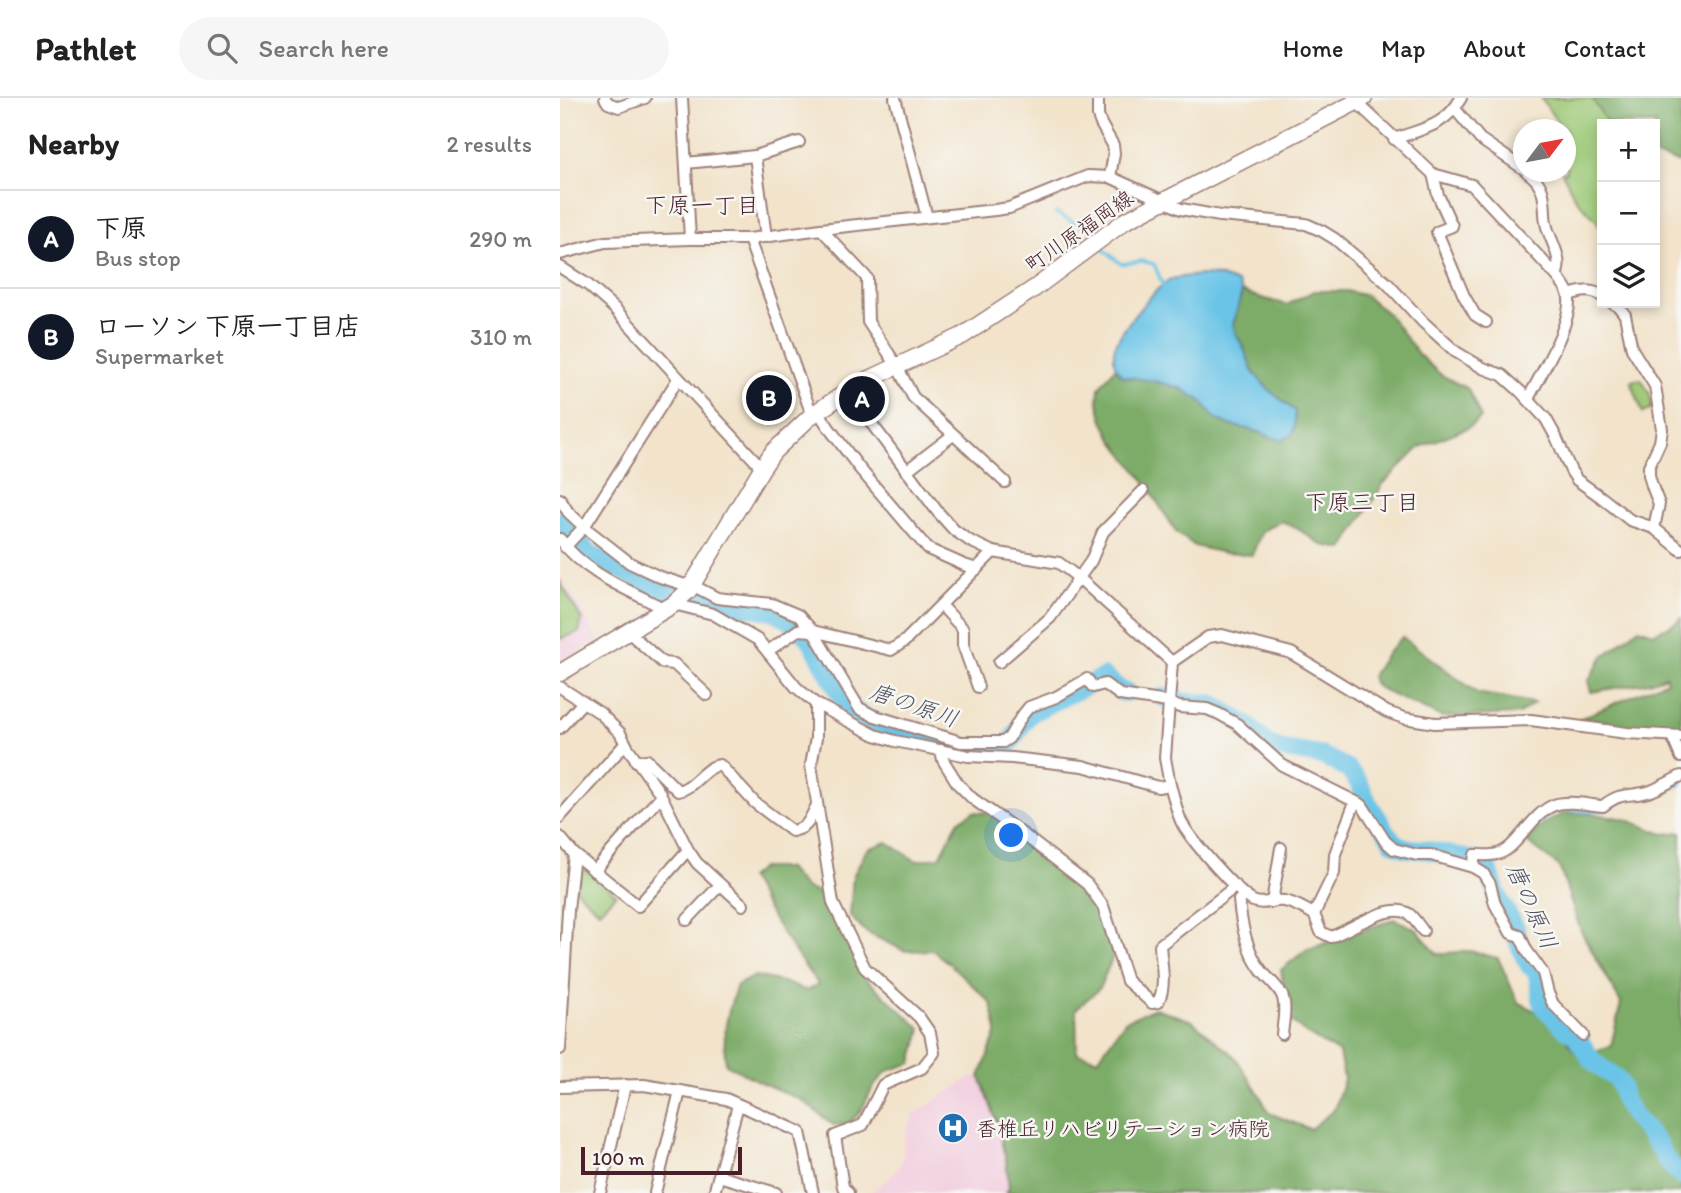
<!DOCTYPE html>
<meta charset="utf-8">
<style>
body{margin:0;font-family:Itim,"Klee One",sans-serif;background:#f6f6f6;color:#222}
.controls{position:absolute;right:21px;top:21px;display:grid;overflow:hidden;border-radius:0px;box-shadow:0 4px 10px #0003}
.controls button{width:63px;height:63px;display:grid;place-items:center;padding:0;border:0;border-bottom:2px solid #e0e0e0;background:#fff;color:#222;font:35px sans-serif}
.compass{position:absolute;left:953px;top:21px;width:63px;height:63px;border-radius:50%;background:#fff;box-shadow:0 4px 10px #0003;rotate:58deg}
.scale{position:absolute;left:21px;bottom:18px;width:161px;box-sizing:border-box;padding-left:7px;border:4px solid #4a1f2b;border-top:0;font-size:19px;line-height:24px;white-space:nowrap;color:#4a1f2b;-webkit-text-stroke:5px #f6f6f2;paint-order:stroke}
.you{position:absolute;left:452px;top:738px;width:24px;height:24px;margin:-18px;border:5px solid #fff;border-radius:50%;background:#1a73e8;box-shadow:0 0 0 10px #1a73e833}
.badge{display:grid;place-items:center;width:46px;height:46px;border-radius:50%;background:#111827;color:#fff;font-size:23px;font-weight:700}
.pin{position:absolute;translate:-50% -50%;border:4px solid #fff;box-shadow:0 2px 7px #0006}
.list{margin:0;padding:0;list-style:none}
h2{display:flex;justify-content:space-between;align-items:center;height:91px;margin:0;padding:0 28px;font-size:30px}
h2 small{font-size:23px;font-weight:400;color:#767676}
.list li{display:grid;grid-template-columns:46px 1fr auto;gap:21px;align-items:center;box-sizing:border-box;height:98px;padding:0 28px;border-top:2px solid #e0e0e0}
.list b{display:block;font-size:26px;white-space:nowrap}
.list p{margin:0;font-size:23px;white-space:nowrap;color:#767676}
.list em{font-size:23px;font-style:normal;color:#767676}
.icon{flex:none;width:38px;height:38px;fill:none;stroke:currentColor;stroke-width:2;stroke-linecap:round;stroke-linejoin:round}
.map{position:relative;flex:none;width:1121px;height:1095px;overflow:hidden}
header{display:flex;align-items:center;gap:42px;box-sizing:border-box;height:98px;padding:0 35px;background:#fff;border-bottom:2px solid #e0e0e0}
header strong{font-size:33px}
nav{display:flex;gap:38px;margin-inline-start:auto;font-size:24px}
.search{width:490px;height:63px;background:#f6f6f6;display:flex;align-items:center;gap:18px;box-sizing:border-box;padding:0 24px;border-radius:38px;color:#767676;font-size:26px}
main{display:flex}
aside{flex:1;background:#fff}
.map>svg:first-child{display:block}
</style>
<header>
<strong>Pathlet</strong>
<div class="search"><svg class="icon" aria-label="search" viewBox="0 0 24 24"><circle cx="10" cy="10" r="6"/><path d="M15 15l6 6"/></svg>Search here</div>
<nav><a>Home</a><a>Map</a><a>About</a><a>Contact</a></nav>
</header>
<main>
<aside>
<h2>Nearby<small>2 results</small></h2>
<ul class="list">
<li><span class="badge">A</span><div><b>下原</b><p>Bus stop</p></div><em>290 m</em></li>
<li><span class="badge">B</span><div><b>ローソン 下原一丁目店</b><p>Supermarket</p></div><em>310 m</em></li>
</ul>
</aside>
<div class="map">
<svg width="1121" height="1095" viewBox="0 0 1121 1095">
<rect width="100%" height="100%" fill="#f6f6f2"/>
<filter id="ink" filterUnits="userSpaceOnUse"><feTurbulence type="fractalNoise" baseFrequency=".0143" numOctaves="2"/><feDisplacementMap in="SourceGraphic" scale="14" xChannelSelector="R" yChannelSelector="G"/><feConvolveMatrix kernelMatrix="1 2 1 2 8 2 1 2 1" color-interpolation-filters="sRGB"/></filter>
<filter id="wash" filterUnits="userSpaceOnUse"><feTurbulence type="fractalNoise" baseFrequency=".00686" numOctaves="4" result="noise"/><feDisplacementMap in="SourceGraphic" scale="28" xChannelSelector="R" yChannelSelector="G"/><feGaussianBlur stdDeviation="1.57" result="paint"/><feColorMatrix in="noise" values="0 0 0 0 0 0 0 0 0 0 0 0 0 0 0 0 0 1.4 0 .05"/><feComposite in="paint" operator="in"/></filter>
<g filter="url(#wash)">
<rect width="100%" height="100%" fill="#f2e3ca"/>
<g fill="#f2cfe0">
<path d="M 0,478 L 39,542 L 0,564 Z"/>
<path d="M 412,979 L 420,979 L 436,1022 L 446,1062 L 449,1090 L 446,1095 L 310,1095 L 330,1080 L 340,1067 L 343,1057 L 345,1037 L 354,1016 Z"/>
</g>
<g fill="#9bc876" stroke="#727450" stroke-width="2">
<path d="M 981,0 L 1032,0 L 1046,23 L 1049,26 L 1042,26 L 1042,134 L 1037,123 L 1015,100 L 1002,74 L 1006,74 L 1006,32 L 1002,31 Z"/>
<path d="M 1081,281 L 1090,296 L 1092,310 L 1083,315 L 1071,283 Z"/>
<path d="M 0,484 L 22,522 L 19,534 L 0,541 Z"/>
<path d="M 19,766 L 56,796 L 39,813 L 17,793 L 17,770 Z"/>
</g>
<g fill="#7cac67" stroke="#636649" stroke-width="2">
<path d="M 1032,0 L 1121,0 L 1121,65 L 1095,58 L 1095,26 L 1049,26 L 1046,23 Z"/>
<path d="M 682,193 C 696,200 712,202 727,207 L 754,193 L 787,193 L 806,198 L 828,216 L 859,257 L 881,277 L 908,291 L 921,320 L 909,329 L 860,349 L 823,386 L 783,451 L 762,447 L 735,429 L 721,423 L 702,433 L 692,457 L 664,455 L 635,448 L 616,434 L 582,380 L 553,342 L 543,323 L 538,305 L 539,290 L 555,270 L 562,278 C 589,282 618,285 640,302 C 647,307 650,318 658,322 C 675,330 694,331 710,339 L 735,313 L 709,292 L 693,274 L 683,248 L 676,237 L 673,227 Z"/>
<path d="M 1121,520 L 1121,631 L 1074,630 L 1041,622 L 1019,621 L 1107,583 L 1106,578 L 1089,584 L 1031,594 L 1028,583 L 1042,560 L 1079,530 L 1094,535 L 1110,528 Z"/>
<path d="M 842,539 L 917,595 L 974,605 L 959,616 L 882,619 L 833,597 L 816,588 L 811,579 L 827,555 Z"/>
<path d="M 413,714 L 440,715 L 519,779 L 555,854 L 539,891 L 516,911 L 517,955 L 538,961 L 565,923 L 595,910 L 632,923 L 675,959 L 698,994 L 709,1015 L 750,1031 L 774,1012 L 784,981 L 779,955 L 744,934 L 729,921 L 721,872 L 746,852 L 834,821 L 856,831 L 877,856 L 910,853 L 938,860 L 958,904 L 990,921 L 1019,958 L 1051,948 L 1061,905 L 1021,833 L 999,768 L 965,743 L 983,726 L 1004,715 L 1035,716 L 1065,721 L 1103,736 L 1121,734 L 1121,1095 L 446,1095 L 449,1090 L 446,1062 L 436,1022 L 420,979 L 437,933 L 431,905 L 390,866 L 372,852 L 345,853 L 307,835 L 290,818 L 293,778 L 307,751 L 327,744 L 356,763 L 380,759 L 398,724 Z"/>
<path d="M 201,770 L 227,770 L 245,790 L 262,796 L 306,881 L 361,931 L 352,965 L 327,973 L 313,989 L 301,1013 L 289,1026 L 273,1027 L 242,1002 L 200,984 L 166,966 C 162,936 167,915 177,887 L 195,878 L 223,884 L 247,893 L 258,886 C 232,852 210,817 189,780 Z"/>
</g>
<path fill="#6ac4e7" stroke="#5a7289" stroke-width="2" d="M 641,177 L 658,178 L 678,185 L 682,193 L 673,227 L 676,237 L 683,248 L 693,274 L 709,292 L 735,313 L 735,328 L 732,337 L 721,342 L 710,339 L 700,334 L 670,327 L 656,321 L 641,303 L 620,290 L 594,283 L 562,278 C 555,270 553,265 554,253 C 556,237 597,186 613,181 C 621,178 632,178 641,177 Z"/>
<g fill="none" stroke-linecap="round" stroke-linejoin="round">
<g stroke="#6ac4e7" stroke-width="3.5">
<path d="M 496,115 L 532,133 L 536,139"/>
<path d="M 540,146 L 544,152 L 561,166 L 582,163 L 594,166 L 603,187"/>
<path d="M 1091,698 L 1099,696 L 1121,686"/>
<path d="M 976,727 L 991,715 L 1000,711 L 1032,713 L 1047,711 L 1062,703"/>
<path d="M 926,765 L 937,761"/>
</g>
<g stroke="#6ac4e7" stroke-width="19">
<path d="M 0,423 L 29,455 L 99,492 L 143,502 L 215,513 L 235,526 L 251,542 L 282,600 L 293,612 L 308,622 L 367,641 L 406,650 L 445,651 C 456,640 460,626 471,615 L 544,579 L 563,594 L 567,594"/>
<path d="M 603,599 L 619,604 L 653,606 L 688,628 L 707,646 L 721,651 L 763,658 L 788,671 L 799,685 L 808,705 L 833,744 L 845,750 L 866,752 L 926,765 L 939,801 L 956,831 L 958,844 L 963,856 L 969,867 L 976,873 L 978,880 L 983,908 L 1005,930 L 1015,936 L 1032,962 L 1045,973 L 1056,980 L 1061,988 L 1064,1003 L 1075,1020 L 1090,1037 L 1099,1048 L 1105,1060 L 1121,1078"/>
</g>
</g>
</g>
<g filter="url(#ink)">
<g fill="none" stroke-linecap="round" stroke-linejoin="round">
<g stroke="#9e817a" stroke-width="14">
<g id="minor">
<path d="M 45,0 L 48,5 L 59,9 L 85,0"/>
<path d="M 122,0 L 130,141"/>
<path d="M 335,0 L 367,119"/>
<path d="M 538,0 L 538,18 L 541,26 L 553,47 L 554,55 L 550,79"/>
<path d="M 793,1 L 873,76 L 912,87 L 996,177 C 1000,182 1006,189 1008,195 C 1016,220 980,277 968,301"/>
<path d="M 895,11 L 920,41 L 964,71"/>
<path d="M 834,41 C 862,31 886,28 901,0"/>
<path d="M 195,58 L 206,139"/>
<path d="M 126,65 L 195,58 L 239,44"/>
<path d="M 967,74 C 973,78 978,83 981,90 C 987,103 983,116 987,129 C 991,144 1004,162 996,177"/>
<path d="M 873,76 L 878,97 L 892,128 L 877,134 L 904,198 L 915,217 L 926,224"/>
<path d="M 261,131 L 307,180 L 308,224 L 337,268 L 353,299 L 445,384"/>
<path d="M 189,141 L 252,317"/>
<path d="M 0,156 L 45,144 L 130,141 L 189,141 L 261,131 L 435,112 L 449,110 L 528,78 L 550,79 L 621,111 L 660,118 L 746,126 L 762,133 L 775,141 L 827,185 L 863,224 L 896,254 L 923,270 L 942,277 L 961,294 L 986,321 L 996,339 L 1011,373 L 1017,382 L 1041,399 L 1070,422 L 1094,430 L 1121,452"/>
<path d="M 0,169 L 28,187 L 54,210 L 202,370"/>
<path d="M 1009,197 C 1021,193 1031,191 1042,198"/>
<path d="M 1052,205 L 1059,209 L 1065,217 L 1072,251 L 1095,288 L 1102,331 L 1100,344 L 1089,368 L 1089,377 L 1092,388 L 1099,406 L 1094,430"/>
<path d="M 258,313 L 269,330 L 300,371 L 368,451 L 404,467 L 417,471"/>
<path d="M 346,373 L 393,337"/>
<path d="M 0,401 L 8,414 L 24,429 L 70,465 L 100,479 L 122,486 L 132,487 L 157,500 L 212,506 L 238,517 L 253,533 L 299,610 L 312,617 L 401,644 L 443,644 L 449,640 L 461,619 L 469,609 L 496,599 L 527,581 L 533,589 L 545,586 L 560,597 L 608,604 L 619,609 L 647,611 L 659,616 L 677,626 L 722,667 L 802,707 L 825,743 L 834,751 L 857,757 L 871,757 L 913,769 L 923,775 L 930,786 L 935,806 L 951,835 L 960,838 L 967,853 L 983,875 L 988,895 L 993,906 L 1023,937"/>
<path d="M 0,441 C 25,476 69,492 105,511"/>
<path d="M 5,449 L 24,429 L 118,281"/>
<path d="M 114,506 L 153,516 L 198,542 L 236,589 L 256,606 L 315,637 L 335,643 L 408,658 L 452,660 L 523,668 L 598,689 L 610,687 L 605,660 L 612,564 L 519,480 L 499,465 L 433,454 L 410,443 L 394,432 L 377,413 L 288,294"/>
<path d="M 381,507 L 403,531 L 403,547 L 418,589"/>
<path d="M 70,533 L 74,539 L 103,565 L 114,566 L 147,597"/>
<path d="M 208,553 L 238,532 L 253,533 L 331,552 L 345,543 L 433,454"/>
<path d="M 439,564 L 490,520 L 531,463 L 543,434 L 583,393"/>
<path d="M 612,564 L 648,539 L 662,537 L 731,555 L 827,614 L 844,620 L 875,625 L 971,622 L 1067,635 L 1121,638"/>
<path d="M 0,589 L 40,615 L 60,635 L 68,650 L 100,695 L 128,752 L 78,808 L 14,756 L 0,739"/>
<path d="M 256,606 L 256,640 L 251,667 L 273,805 L 305,870 L 359,919 L 370,935 L 374,955 L 362,970 L 323,987 L 303,1027 L 275,1038 L 283,1089 L 288,1095"/>
<path d="M 0,630 L 23,604"/>
<path d="M 1112,638 L 1121,659"/>
<path d="M 381,652 L 383,662 L 398,686 L 413,701 L 464,737 L 527,786 L 543,808 L 567,883 L 592,905 L 598,904 C 607,888 601,865 600,847 L 676,788"/>
<path d="M 76,663 L 87,662 L 118,693 C 135,690 143,669 160,667 L 195,705 L 232,733 C 249,730 249,722 257,707"/>
<path d="M 610,687 C 614,699 616,712 621,723 C 628,739 677,795 693,803 C 704,808 713,801 724,803 C 734,804 745,812 754,816 L 761,834 L 771,839 C 790,832 831,803 849,816 C 854,820 859,828 863,833"/>
<path d="M 0,719 L 65,646"/>
<path d="M 128,752 L 137,765 L 183,807"/>
<path d="M 913,769 L 915,757 C 922,757 930,758 937,756 C 957,752 971,716 994,707 C 1009,702 1028,707 1043,708 C 1063,692 1070,700 1091,693 C 1101,689 1111,683 1121,678"/>
<path d="M 34,773 L 101,698"/>
<path d="M 685,798 L 679,802 C 681,826 686,852 701,872 C 707,880 717,887 722,897 C 727,908 723,925 722,936"/>
<path d="M 712,804 L 721,750"/>
<path d="M 754,816 L 774,775 L 775,756 L 795,704"/>
<path d="M 127,822 L 160,787"/>
<path d="M 0,951 L 8,812 L 14,756"/>
<path d="M 0,989 L 84,987 L 166,1001 L 240,1034 L 253,1095"/>
<path d="M 159,1078 L 216,1095"/>
<path d="M 40,1095 L 65,987"/>
<path d="M 95,1095 L 120,993"/>
<path d="M 154,1095 L 178,1007"/>
</g>
</g>
<g stroke="#9e817a" stroke-width="19">
<path id="secondary" d="M 0,575 L 114,506 L 129,492 L 202,370 L 213,354 L 252,317 L 301,285 L 402,238 L 475,190 L 565,123 L 804,0"/>
</g>
<use href="#minor" stroke="#fff" stroke-width="10"/>
<use href="#secondary" stroke="#fff" stroke-width="16"/>
</g>
</g>
<defs>
<g id="hospital-disc" transform="scale(1.575)"><circle r="9.5" fill="#1f6fb2" stroke="#f6f6f2"/><path d="M-5-5h3v3.5h4V-5h3V5h-3V1.5h-4V5h-3Z" fill="#fff"/></g>
</defs>
<g fill-rule="evenodd">
<use href="#hospital-disc" x="393" y="1030"/>
</g>
<g text-anchor="middle" dominant-baseline="central" stroke-width="5" stroke-linejoin="round" paint-order="stroke">
<g font-size="21" fill="#4a1f2b" stroke="#f6f6f2">
<text transform="translate(519 133) rotate(-35)">町川原福岡線</text>
</g>
<g font-size="21" fill="#4a1f2b" stroke="#f6f6f2" text-anchor="start">
<text x="416" y="1030">香椎丘リハビリテーション病院</text>
</g>
<g font-size="23" fill="#4a1f2b" stroke="#f6f6f2">
<text x="142" y="107">下原一丁目</text>
<text x="802" y="404">下原三丁目</text>
</g>
<g font-size="23" font-style="italic" fill="#545163" stroke="#f6f6f2">
<text transform="translate(354 607) rotate(19)">唐の原川</text>
<text transform="translate(972 808) rotate(66)">唐の原川</text>
</g>
</g>
</svg>
<div class="controls">
<button>+</button>
<button>−</button>
<button><svg class="icon" aria-label="layers" viewBox="0 0 24 24"><path d="M12 4l9 5-9 5-9-5zM3 14l9 5 9-5"/></svg></button>
</div>
<svg class="compass" viewBox="-18 -18 36 36"><path d="M0-13l5 13h-10z" fill="#e53935"/><path d="M0 13l5-13h-10z" fill="#767676"/></svg>
<div class="scale">100 m</div>
<div class="you"></div>
<div class="pin badge" style="left:302px;top:301px">A</div>
<div class="pin badge" style="left:209px;top:300px">B</div>
</div>
</main>
